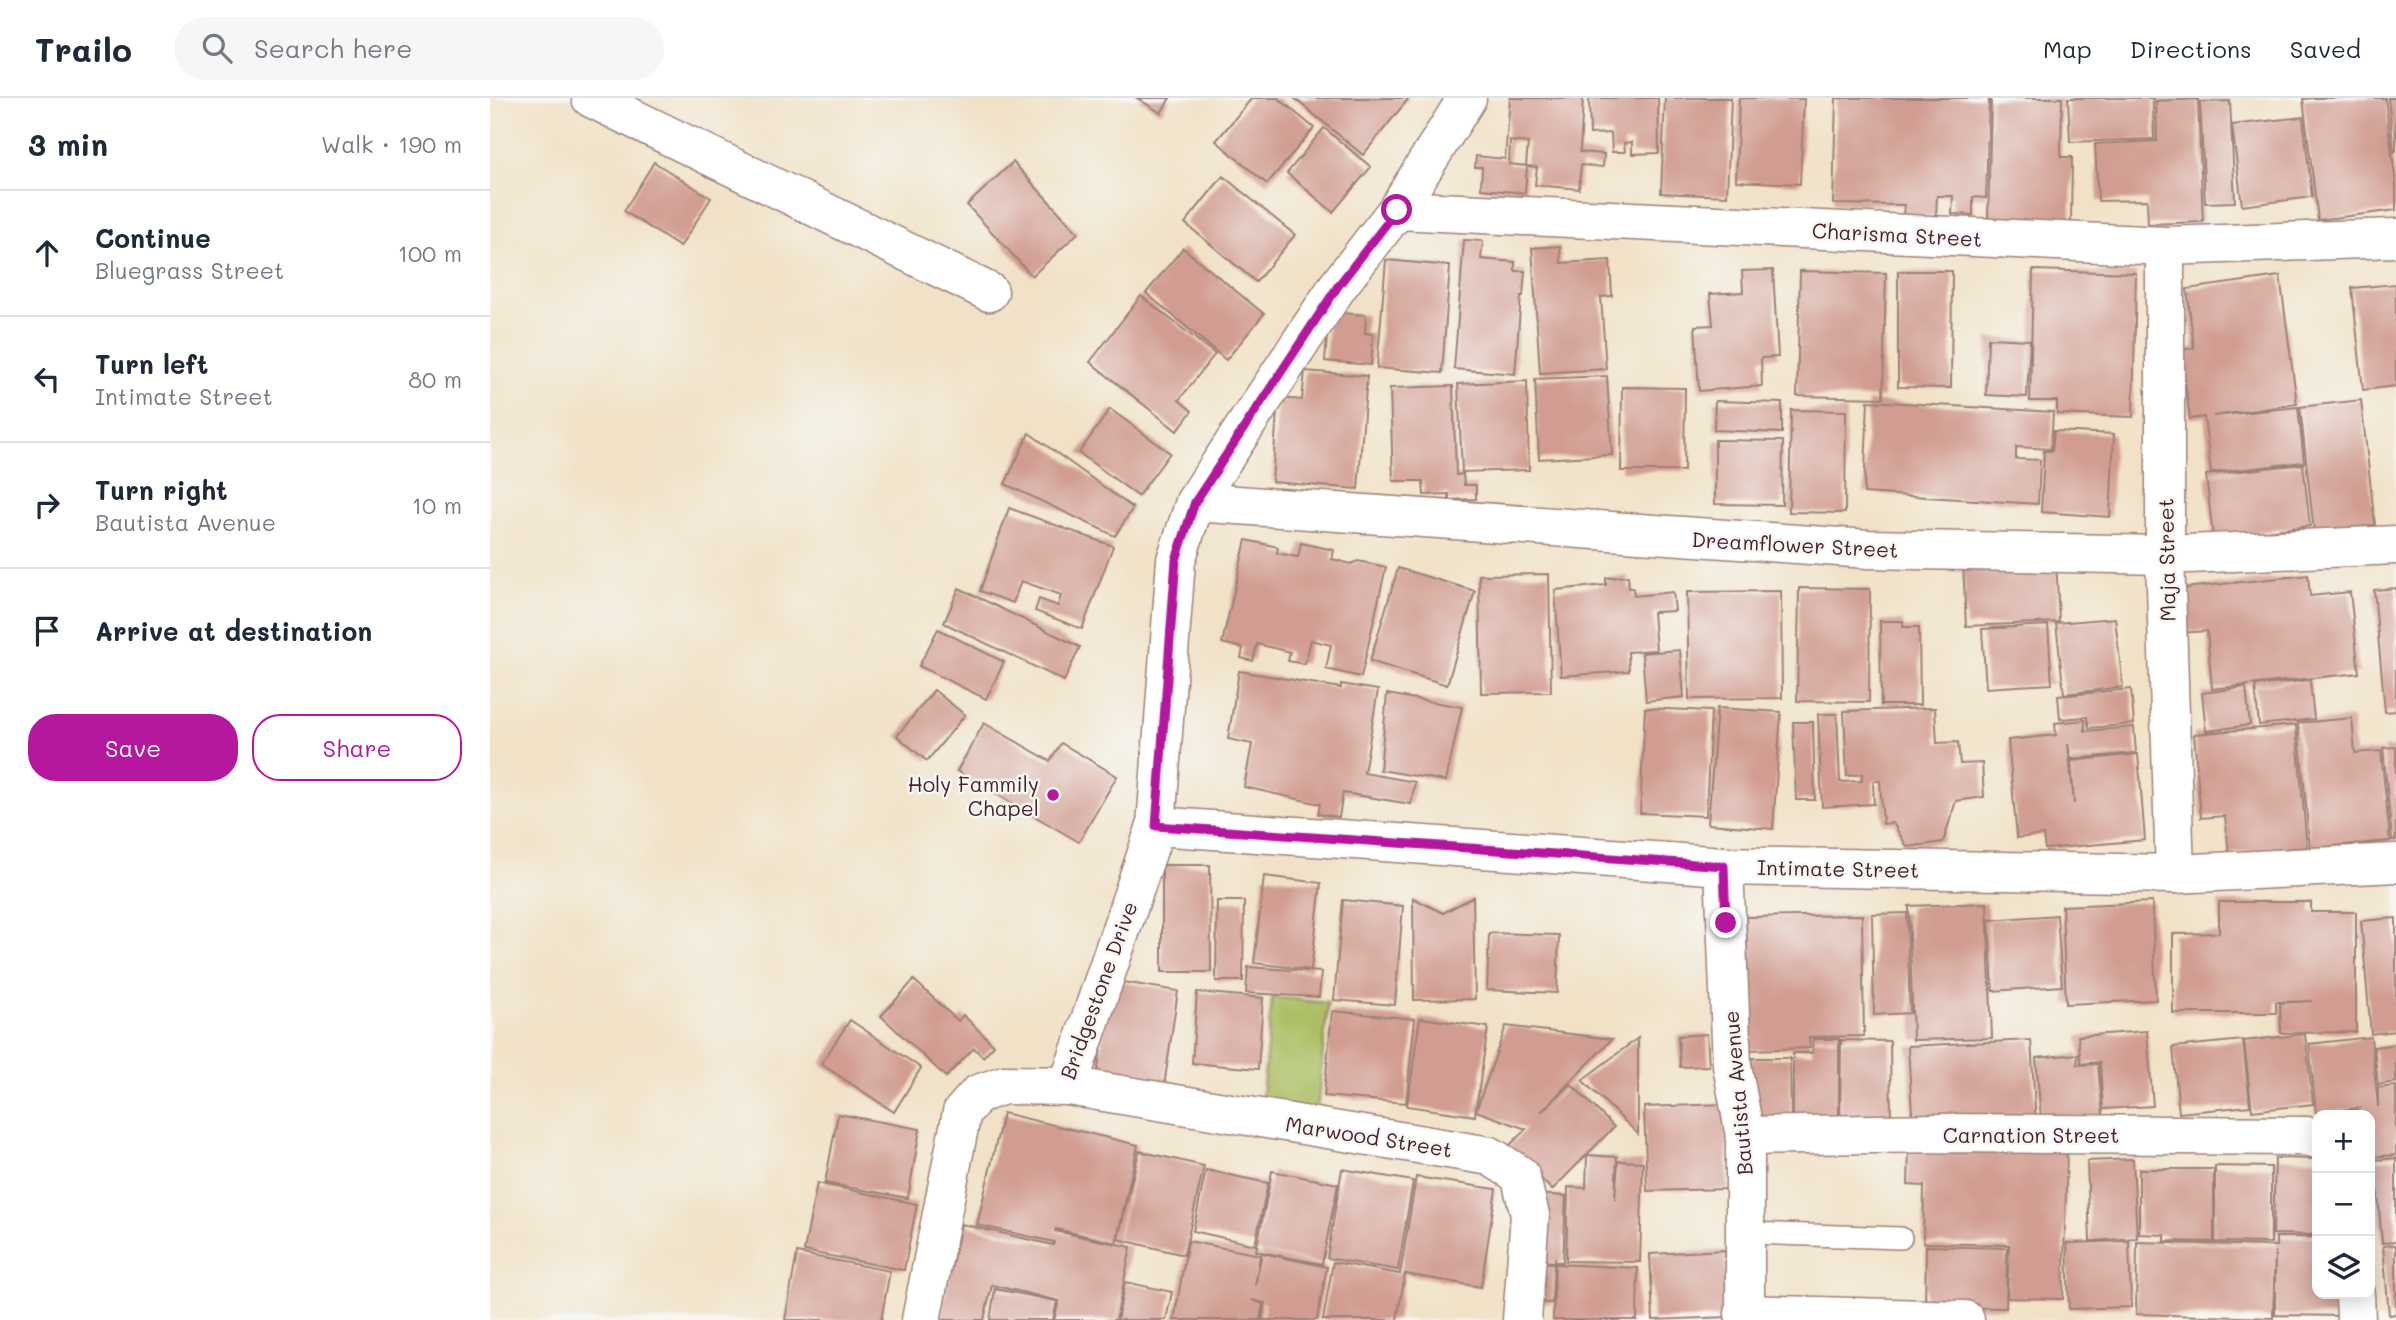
<!DOCTYPE html>
<meta charset="utf-8">
<style>
body{margin:0;font-family:Mali,sans-serif;background:#f6f6f7;color:#1f2937}
.controls{position:absolute;right:21px;bottom:21px;display:grid;overflow:hidden;border-radius:14px;box-shadow:0 4px 18px #0003}
.controls button{width:63px;height:63px;display:grid;place-items:center;padding:0;border:0;border-bottom:2px solid #e0e1e3;background:#fff;color:#1f2937;font:35px sans-serif}
.stop{position:absolute;width:21px;height:21px;margin:-16px;border:5px solid #b5179e;border-radius:50%;background:#fff}
.stop.end{background:#b5179e;border-color:#fff;box-shadow:0 2px 7px #0008}
.list{margin:0;padding:0;list-style:none}
h2{display:flex;justify-content:space-between;align-items:center;height:91px;margin:0;padding:0 28px;font-size:30px}
h2 small{font-size:23px;font-weight:400;color:#747a83}
.list li{display:grid;grid-template-columns:46px 1fr auto;gap:21px;align-items:center;box-sizing:border-box;height:126px;padding:0 28px;border-top:2px solid #e0e1e3}
.list b{display:block;font-size:26px;white-space:nowrap}
.list p{margin:0;font-size:23px;white-space:nowrap;color:#747a83}
.list em{font-size:23px;font-style:normal;color:#747a83}
.actions{display:flex;gap:14px;padding:21px 28px}
.actions a{flex:1;padding:16px 0;border:2px solid #b5179e;border-radius:28px;text-align:center;font-size:24px;color:#b5179e}
.actions .main{background:#b5179e;color:#fff}
.icon{flex:none;width:38px;height:38px;fill:none;stroke:currentColor;stroke-width:2;stroke-linecap:round;stroke-linejoin:round}
.map{position:relative;flex:none;width:1906px;height:1222px;overflow:hidden}
header{display:flex;align-items:center;gap:42px;box-sizing:border-box;height:98px;padding:0 35px;background:#fff;border-bottom:2px solid #e0e1e3}
header strong{font-size:33px}
nav{display:flex;gap:38px;margin-inline-start:auto;font-size:24px}
.search{width:490px;height:63px;background:#f6f6f7;display:flex;align-items:center;gap:18px;box-sizing:border-box;padding:0 24px;border-radius:38px;color:#747a83;font-size:26px}
main{display:flex}
aside{flex:1;background:#fff}
.map>svg:first-child{display:block}
</style>
<header>
<strong>Trailo</strong>
<div class="search"><svg class="icon" aria-label="search" viewBox="0 0 24 24"><circle cx="10" cy="10" r="6"/><path d="M15 15l6 6"/></svg>Search here</div>
<nav><a>Map</a><a>Directions</a><a>Saved</a></nav>
</header>
<main>
<aside>
<h2>3 min<small>Walk · 190 m</small></h2>
<ul class="list">
<li><svg class="icon" aria-label="ahead" viewBox="0 0 24 24"><path d="M12 20V5M6 11l6-6 6 6"/></svg><div><b>Continue</b><p>Bluegrass Street</p></div><em>100 m</em></li>
<li><svg class="icon" aria-label="left" viewBox="0 0 24 24"><path d="M17 20v-9H6M10 6l-5 5 5 5"/></svg><div><b>Turn left</b><p>Intimate Street</p></div><em>80 m</em></li>
<li><svg class="icon" aria-label="right" viewBox="0 0 24 24"><path d="M7 20v-9h11M14 6l5 5-5 5"/></svg><div><b>Turn right</b><p>Bautista Avenue</p></div><em>10 m</em></li>
<li><svg class="icon" aria-label="arrive" viewBox="0 0 24 24"><path d="M6 21V4h12l-3 4 3 4H6"/></svg><div><b>Arrive at destination</b></div></li>
</ul>
<div class="actions"><a class="main">Save</a><a>Share</a></div>
</aside>
<div class="map">
<svg width="1906" height="1222" viewBox="0 0 1906 1222">
<rect width="100%" height="100%" fill="#f6f6f2"/>
<filter id="ink" filterUnits="userSpaceOnUse"><feTurbulence type="fractalNoise" baseFrequency=".0143" numOctaves="2"/><feDisplacementMap in="SourceGraphic" scale="14" xChannelSelector="R" yChannelSelector="G"/><feConvolveMatrix kernelMatrix="1 2 1 2 8 2 1 2 1" color-interpolation-filters="sRGB"/></filter>
<filter id="wash" filterUnits="userSpaceOnUse"><feTurbulence type="fractalNoise" baseFrequency=".00686" numOctaves="4" result="noise"/><feDisplacementMap in="SourceGraphic" scale="28" xChannelSelector="R" yChannelSelector="G"/><feGaussianBlur stdDeviation="1.57" result="paint"/><feColorMatrix in="noise" values="0 0 0 0 0 0 0 0 0 0 0 0 0 0 0 0 0 1.4 0 .05"/><feComposite in="paint" operator="in"/></filter>
<g filter="url(#wash)">
<rect width="100%" height="100%" fill="#f1e2c7"/>
<path fill="#abbe62" stroke="#7a6e46" stroke-width="2" d="M 782,899 L 838,905 L 827,1013 L 771,1007 Z"/>
<g id="blocks">
<g fill="#d19c91">
<path d="M 647,0 L 680,0 L 671,15 Z"/>
<path d="M 762,0 L 788,0 L 824,30 L 777,86 L 726,43 Z"/>
<path d="M 804,0 L 919,0 L 873,57 Z"/>
<path d="M 1020,0 L 1093,0 L 1090,54 L 1114,56 L 1113,69 L 1091,67 L 1089,91 L 1045,87 L 1047,69 L 1036,68 L 1038,45 L 1020,43 L 1019,66 L 1037,68 L 1035,95 L 991,91 L 992,69 L 985,69 L 986,58 L 1015,61 Z"/>
<path d="M 1099,0 L 1168,0 L 1169,55 L 1142,56 L 1142,44 L 1134,45 L 1135,54 L 1122,54 L 1121,35 L 1100,36 Z"/>
<path d="M 1175,0 L 1241,0 L 1237,98 L 1171,95 Z"/>
<path d="M 1249,0 L 1314,1 L 1310,86 L 1246,83 Z"/>
<path d="M 1346,0 L 1499,0 L 1496,100 L 1483,99 L 1483,117 L 1462,116 L 1463,98 L 1447,98 L 1446,119 L 1413,117 L 1414,107 L 1343,106 Z"/>
<path d="M 1501,0 L 1572,0 L 1571,59 L 1582,59 L 1581,125 L 1498,123 Z"/>
<path d="M 1578,0 L 1663,0 L 1664,41 L 1580,44 Z"/>
<path d="M 1825,0 L 1895,0 L 1906,87 L 1906,112 L 1828,122 L 1813,1 Z"/>
<path d="M 1898,0 L 1906,0 L 1906,53 L 1904,54 Z"/>
<path d="M 1708,1 L 1713,124 L 1658,126 L 1657,102 L 1608,103 L 1605,46 L 1667,43 L 1666,3 Z"/>
<path d="M 1740,3 L 1745,104 L 1715,105 L 1710,4 Z"/>
<path d="M 1813,19 L 1822,99 L 1752,108 L 1742,27 Z"/>
<path d="M 834,30 L 881,69 L 843,114 L 797,75 Z"/>
<path d="M 164,64 L 221,100 L 190,149 L 134,113 Z"/>
<path d="M 523,64 L 588,135 L 542,178 L 477,107 Z"/>
<path d="M 733,78 L 805,137 L 766,184 L 695,125 Z"/>
<path d="M 974,142 L 993,143 L 991,161 L 1025,164 L 1025,173 L 1035,173 L 1033,198 L 1031,198 L 1025,276 L 964,271 Z"/>
<path d="M 1070,148 L 1071,165 L 1120,162 L 1122,198 L 1111,199 L 1116,271 L 1050,275 L 1042,150 Z"/>
<path d="M 693,150 L 774,216 L 736,262 L 656,195 Z"/>
<path d="M 896,162 L 960,168 L 952,275 L 887,270 Z"/>
<path d="M 1283,172 L 1288,259 L 1271,260 L 1272,288 L 1209,293 L 1205,228 L 1223,227 L 1220,196 L 1253,194 L 1252,173 Z"/>
<path d="M 1543,172 L 1646,175 L 1643,319 L 1567,316 L 1567,303 L 1540,303 Z"/>
<path d="M 1310,173 L 1396,175 L 1393,300 L 1307,298 Z"/>
<path d="M 1408,173 L 1462,173 L 1461,290 L 1408,289 Z"/>
<path d="M 1790,178 L 1807,306 L 1723,318 L 1808,309 L 1814,364 L 1721,375 L 1714,319 L 1700,321 L 1691,252 L 1704,250 L 1697,191 Z"/>
<path d="M 1906,186 L 1906,288 L 1873,292 L 1862,190 Z"/>
<path d="M 651,198 L 725,256 L 689,302 L 702,313 L 687,333 L 600,264 Z"/>
<path d="M 839,214 L 876,217 L 875,235 L 883,236 L 881,267 L 835,263 Z"/>
<path d="M 1498,240 L 1540,242 L 1537,299 L 1496,297 Z"/>
<path d="M 815,273 L 877,278 L 868,391 L 782,384 L 788,300 L 812,302 Z"/>
<path d="M 1117,278 L 1122,357 L 1049,361 L 1045,281 Z"/>
<path d="M 1037,283 L 1039,372 L 972,374 L 968,286 Z"/>
<path d="M 963,288 L 966,377 L 973,376 L 974,387 L 986,387 L 986,401 L 959,402 L 959,396 L 934,397 L 933,383 L 903,383 L 900,290 Z"/>
<path d="M 1132,289 L 1195,290 L 1194,373 L 1131,373 Z"/>
<path d="M 1871,302 L 1885,427 L 1824,434 L 1810,309 Z"/>
<path d="M 1225,303 L 1292,305 L 1292,335 L 1224,332 Z"/>
<path d="M 1378,303 L 1563,314 L 1561,351 L 1526,349 L 1526,361 L 1550,362 L 1548,406 L 1374,395 Z"/>
<path d="M 620,311 L 680,355 L 648,398 L 589,355 Z"/>
<path d="M 1301,312 L 1356,313 L 1355,415 L 1299,414 Z"/>
<path d="M 1564,333 L 1624,336 L 1620,419 L 1551,414 L 1554,353 L 1562,353 Z"/>
<path d="M 539,335 L 643,410 L 625,438 L 515,386 Z"/>
<path d="M 1225,342 L 1293,343 L 1292,407 L 1225,406 Z"/>
<path d="M 1813,366 L 1820,428 L 1723,439 L 1716,377 Z"/>
<path d="M 519,410 L 623,448 L 592,531 L 545,513 L 549,501 L 568,508 L 571,497 L 531,483 L 523,505 L 490,493 Z"/>
<path d="M 756,442 L 788,449 L 787,455 L 808,459 L 811,445 L 844,452 L 842,461 L 861,466 L 868,463 L 896,469 L 871,579 L 836,571 L 841,547 L 821,542 L 815,566 L 798,563 L 800,554 L 767,546 L 763,563 L 751,560 L 753,550 L 732,545 Z"/>
<path d="M 1566,460 L 1569,524 L 1476,528 L 1473,465 Z"/>
<path d="M 908,470 L 985,493 L 957,587 L 880,563 Z"/>
<path d="M 1059,476 L 1061,594 L 991,595 L 989,477 Z"/>
<path d="M 1818,477 L 1820,498 L 1860,494 L 1869,575 L 1722,591 L 1717,533 L 1690,535 L 1685,491 Z"/>
<path d="M 1138,478 L 1139,490 L 1143,490 L 1144,498 L 1183,494 L 1185,513 L 1163,514 L 1166,552 L 1138,554 L 1139,573 L 1071,578 L 1065,492 L 1116,487 L 1116,480 Z"/>
<path d="M 469,490 L 590,549 L 574,583 L 454,525 Z"/>
<path d="M 1309,490 L 1380,491 L 1379,604 L 1307,603 Z"/>
<path d="M 1906,490 L 1906,613 L 1895,614 L 1884,492 Z"/>
<path d="M 1291,493 L 1292,600 L 1199,601 L 1197,494 Z"/>
<path d="M 1625,520 L 1633,589 L 1574,596 L 1566,525 Z"/>
<path d="M 1390,523 L 1413,523 L 1413,529 L 1429,529 L 1430,607 L 1391,607 Z"/>
<path d="M 1558,527 L 1562,586 L 1496,590 L 1492,531 Z"/>
<path d="M 448,531 L 514,564 L 496,601 L 429,568 Z"/>
<path d="M 1190,552 L 1194,599 L 1156,603 L 1152,555 Z"/>
<path d="M 749,573 L 851,590 L 851,586 L 888,592 L 874,675 L 925,684 L 921,706 L 853,695 L 849,719 L 828,716 L 830,706 L 754,689 L 762,646 L 738,641 Z"/>
<path d="M 1820,582 L 1824,621 L 1769,627 L 1765,588 Z"/>
<path d="M 1756,589 L 1760,627 L 1716,633 L 1712,595 Z"/>
<path d="M 1641,591 L 1644,626 L 1599,630 L 1597,619 L 1570,621 L 1568,598 Z"/>
<path d="M 444,592 L 475,617 L 437,663 L 407,638 Z"/>
<path d="M 897,596 L 972,609 L 956,683 L 890,672 Z"/>
<path d="M 1155,610 L 1221,613 L 1216,718 L 1150,715 Z"/>
<path d="M 1227,610 L 1291,614 L 1283,731 L 1218,726 Z"/>
<path d="M 1445,610 L 1447,645 L 1468,644 L 1470,666 L 1492,665 L 1494,699 L 1466,703 L 1453,744 L 1417,749 L 1403,725 L 1393,726 L 1390,683 L 1383,683 L 1384,706 L 1332,709 L 1328,616 L 1347,616 L 1350,684 L 1372,683 L 1372,676 L 1357,678 L 1354,613 Z"/>
<path d="M 1862,620 L 1865,655 L 1891,653 L 1900,743 L 1820,750 L 1808,625 Z"/>
<path d="M 1595,622 L 1595,633 L 1644,629 L 1646,655 L 1581,661 L 1578,646 L 1584,706 L 1581,663 L 1648,656 L 1655,742 L 1555,751 L 1553,737 L 1527,740 L 1518,642 L 1566,637 L 1565,625 Z"/>
<path d="M 1303,624 L 1323,624 L 1325,702 L 1306,702 Z"/>
<path d="M 494,625 L 560,663 L 571,645 L 627,678 L 589,744 L 467,673 Z"/>
<path d="M 1806,627 L 1817,749 L 1739,756 L 1735,718 L 1711,720 L 1704,636 Z"/>
<path d="M 1906,649 L 1906,742 L 1902,742 L 1893,650 Z"/>
<path d="M 672,767 L 720,767 L 721,874 L 672,874 Z"/>
<path d="M 774,778 L 831,785 L 821,872 L 764,865 Z"/>
<path d="M 983,799 L 985,901 L 924,902 L 923,800 L 953,815 Z"/>
<path d="M 853,802 L 913,808 L 905,907 L 844,902 Z"/>
<path d="M 727,803 L 754,803 L 753,883 L 726,883 Z"/>
<path d="M 1662,804 L 1666,902 L 1576,906 L 1572,808 Z"/>
<path d="M 1729,804 L 1821,804 L 1821,814 L 1866,814 L 1866,934 L 1791,935 L 1790,905 L 1822,903 L 1786,904 L 1786,915 L 1683,915 L 1683,836 L 1729,835 Z"/>
<path d="M 1497,805 L 1502,940 L 1423,942 L 1419,808 Z"/>
<path d="M 1417,815 L 1420,915 L 1384,917 L 1382,816 Z"/>
<path d="M 1372,817 L 1374,938 L 1319,939 L 1320,950 L 1259,952 L 1256,819 Z"/>
<path d="M 1567,817 L 1572,888 L 1503,893 L 1499,822 Z"/>
<path d="M 1906,820 L 1906,933 L 1881,936 L 1871,823 Z"/>
<path d="M 999,835 L 1069,837 L 1067,895 L 997,892 Z"/>
<path d="M 758,869 L 831,874 L 829,899 L 756,895 Z"/>
<path d="M 424,882 L 468,923 L 473,917 L 504,947 L 493,959 L 484,950 L 456,979 L 391,918 Z"/>
<path d="M 621,882 L 688,893 L 674,988 L 607,977 Z"/>
<path d="M 707,894 L 773,900 L 768,971 L 702,965 Z"/>
<path d="M 842,913 L 925,921 L 916,1005 L 834,998 Z"/>
<path d="M 930,920 L 998,929 L 985,1018 L 917,1008 Z"/>
<path d="M 360,922 L 431,970 L 404,1014 L 331,966 Z"/>
<path d="M 1016,928 L 1122,941 L 1051,1014 L 1081,986 L 1124,1029 L 1062,1092 L 1019,1048 L 1036,1031 L 986,1013 Z"/>
<path d="M 1657,933 L 1663,1008 L 1613,1011 L 1610,964 L 1591,966 L 1588,938 Z"/>
<path d="M 1217,936 L 1219,968 L 1190,969 L 1188,938 Z"/>
<path d="M 1815,936 L 1823,1006 L 1762,1013 L 1754,943 Z"/>
<path d="M 1881,939 L 1888,1009 L 1888,990 L 1906,988 L 1906,1057 L 1880,1059 L 1880,1017 L 1856,1017 L 1856,1013 L 1871,1010 L 1826,1015 L 1819,946 Z"/>
<path d="M 1148,940 L 1148,1036 L 1092,982 Z"/>
<path d="M 1323,941 L 1349,941 L 1349,1024 L 1303,1023 L 1303,955 L 1322,955 Z"/>
<path d="M 1351,942 L 1400,943 L 1401,1026 L 1350,1026 Z"/>
<path d="M 1541,942 L 1546,1027 L 1423,1033 L 1418,948 Z"/>
<path d="M 1753,942 L 1760,1008 L 1689,1015 L 1683,949 Z"/>
<path d="M 1906,946 L 1906,984 L 1888,987 L 1884,949 Z"/>
<path d="M 1588,956 L 1587,967 L 1608,966 L 1613,1017 L 1551,1021 L 1546,960 Z"/>
<path d="M 1255,960 L 1300,960 L 1301,1022 L 1256,1023 Z"/>
<path d="M 1235,1006 L 1238,1091 L 1157,1093 L 1154,1009 Z"/>
<path d="M 513,1015 L 648,1047 L 626,1145 L 566,1131 L 565,1133 L 641,1149 L 626,1222 L 564,1222 L 569,1203 L 502,1187 L 494,1222 L 450,1222 L 471,1126 L 563,1147 L 564,1144 L 487,1127 Z"/>
<path d="M 348,1016 L 430,1031 L 418,1100 L 335,1085 Z"/>
<path d="M 1419,1048 L 1577,1051 L 1573,1201 L 1517,1200 L 1519,1147 L 1433,1145 L 1434,1088 L 1418,1087 Z"/>
<path d="M 649,1053 L 714,1068 L 694,1157 L 628,1141 Z"/>
<path d="M 1097,1057 L 1127,1059 L 1125,1101 L 1128,1063 L 1153,1064 L 1150,1164 L 1076,1163 L 1078,1089 L 1096,1090 Z"/>
<path d="M 1785,1060 L 1827,1061 L 1827,1137 L 1783,1136 Z"/>
<path d="M 1906,1060 L 1906,1144 L 1892,1145 L 1885,1062 Z"/>
<path d="M 1643,1061 L 1647,1140 L 1600,1143 L 1597,1063 Z"/>
<path d="M 1725,1068 L 1781,1069 L 1781,1145 L 1725,1144 Z"/>
<path d="M 852,1071 L 923,1083 L 908,1172 L 837,1160 Z"/>
<path d="M 1649,1071 L 1724,1071 L 1724,1144 L 1675,1143 L 1675,1137 L 1649,1136 Z"/>
<path d="M 716,1072 L 778,1085 L 765,1147 L 703,1133 Z"/>
<path d="M 782,1073 L 848,1086 L 832,1166 L 766,1153 Z"/>
<path d="M 926,1079 L 1006,1091 L 991,1189 L 915,1176 L 907,1222 L 833,1222 L 843,1164 L 910,1176 Z"/>
<path d="M 327,1085 L 427,1106 L 414,1172 L 314,1153 Z"/>
<path d="M 1044,1096 L 1076,1098 L 1073,1164 L 1065,1164 L 1065,1159 L 1065,1164 L 1042,1163 Z"/>
<path d="M 1786,1139 L 1827,1139 L 1827,1196 L 1855,1196 L 1855,1218 L 1785,1217 L 1785,1153 L 1783,1220 L 1646,1216 L 1647,1144 L 1786,1148 Z"/>
<path d="M 698,1143 L 770,1157 L 765,1188 L 772,1155 L 837,1169 L 827,1222 L 772,1222 L 775,1205 L 762,1202 L 773,1206 L 770,1222 L 684,1222 Z"/>
<path d="M 1639,1143 L 1641,1209 L 1579,1211 L 1577,1145 Z"/>
<path d="M 1906,1147 L 1906,1216 L 1899,1217 L 1893,1148 Z"/>
<path d="M 1436,1148 L 1517,1150 L 1516,1210 L 1435,1209 Z"/>
<path d="M 1235,1152 L 1239,1219 L 1163,1222 L 1160,1156 Z"/>
<path d="M 307,1155 L 400,1173 L 391,1222 L 295,1222 Z"/>
<path d="M 1041,1164 L 1064,1165 L 1062,1205 L 1039,1204 Z"/>
<path d="M 1065,1166 L 1148,1170 L 1147,1222 L 1063,1222 Z"/>
<path d="M 635,1184 L 682,1194 L 676,1222 L 627,1222 Z"/>
<path d="M 505,1191 L 567,1203 L 563,1222 L 500,1222 Z"/>
</g>
</g>
</g>
<g filter="url(#ink)">
<use href="#blocks" fill-opacity="0" stroke="#9e8079" stroke-width="2"/>
<g fill="none" stroke-linecap="round" stroke-linejoin="round">
<g stroke="#9e8079" stroke-width="24">
<path id="lane" d="M 1256,1135 L 1411,1140"/>
</g>
<g stroke="#9e8079" stroke-width="41">
<g id="street">
<path d="M 101,0 L 499,194"/>
<path d="M 907,112 L 1675,148 L 1906,140"/>
<path d="M 1675,148 L 1675,457 L 1685,776"/>
<path d="M 705,404 L 1378,451 L 1675,457 L 1906,447"/>
<path d="M 666,728 L 1234,768 L 1685,776 L 1906,765"/>
<path d="M 1234,768 L 1242,967 L 1255,1038 L 1255,1222"/>
<path d="M 578,988 L 1000,1058 L 1030,1077 L 1040,1117 L 1032,1222"/>
<path d="M 1255,1038 L 1452,1035 L 1817,1038 L 1827,1041"/>
<path d="M 1865,1196 L 1866,1222"/>
<path d="M 1254,1216 L 1475,1222"/>
<path d="M 431,1222 L 472,1014 L 488,996 L 514,987 L 578,988 L 666,728 L 686,462 L 705,404 L 848,188 L 907,112 L 977,0"/>
</g>
</g>
<use href="#lane" stroke="#fff" stroke-width="21"/>
<use href="#street" stroke="#fff" stroke-width="38"/>
</g>
</g>
<g fill="none" stroke-linecap="round" stroke-linejoin="round" filter="url(#ink)">
<path stroke="#b5179e" stroke-width="9" d="M 907,112 L 848,188 L 705,404 L 686,462 L 666,728 L 1234,768 L 1236,825"/>
</g>
<circle fill="#b5179e" stroke="#f6f6f2" stroke-width="2.5" cx="563" cy="697" r="7"/>
<g text-anchor="middle" dominant-baseline="central" stroke-width="5" stroke-linejoin="round" paint-order="stroke">
<g font-size="21" fill="#4a1f2b" stroke="#f6f6f2">
<text transform="translate(1407 136) rotate(3)">Charisma Street</text>
<text transform="translate(1305 446) rotate(3)">Dreamflower Street</text>
<text transform="translate(1676 462) rotate(-91)">Maja Street</text>
<text transform="translate(1348 770) rotate(1)">Intimate Street</text>
<text transform="translate(608 892) rotate(-70)">Bridgestone Drive</text>
<text transform="translate(1247 995) rotate(-95)">Bautista Avenue</text>
<text x="1541" y="1036">Carnation Street</text>
<text transform="translate(879 1038) rotate(9)">Marwood Street</text>
</g>
<g font-size="21" fill="#4a1f2b" stroke="#f6f6f2" text-anchor="end">
<text x="549" y="685">Holy Fammily<tspan x="549" dy="24">Chapel</tspan></text>
</g>
</g>
</svg>
<div class="controls">
<button>+</button>
<button>−</button>
<button><svg class="icon" aria-label="layers" viewBox="0 0 24 24"><path d="M12 4l9 5-9 5-9-5zM3 14l9 5 9-5"/></svg></button>
</div>
<div class="stop" style="left:907px;top:112px"></div>
<div class="stop end" style="left:1236px;top:825px"></div>
</div>
</main>
